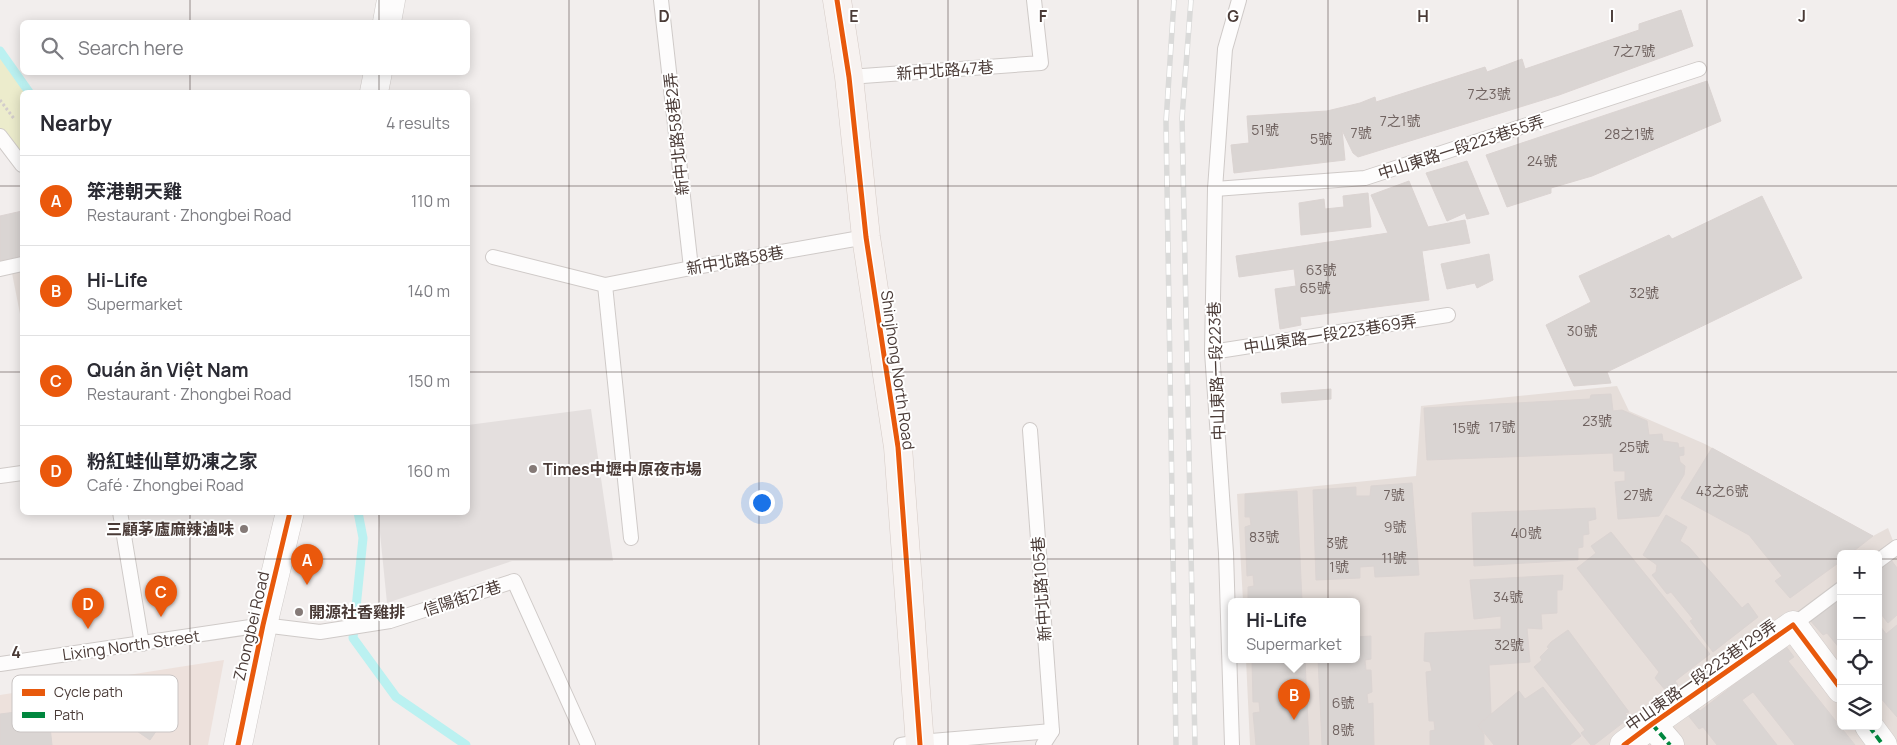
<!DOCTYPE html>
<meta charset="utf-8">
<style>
body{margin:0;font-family:Manrope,"Noto Sans TC",sans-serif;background:#f2f2f3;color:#2b2b33}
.controls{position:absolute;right:15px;bottom:15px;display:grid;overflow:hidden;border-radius:8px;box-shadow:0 2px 12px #0003}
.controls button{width:45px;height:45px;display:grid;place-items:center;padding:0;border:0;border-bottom:1px solid #e1e1e2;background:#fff;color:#2b2b33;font:25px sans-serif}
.you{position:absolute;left:761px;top:502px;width:18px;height:18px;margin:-12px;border:4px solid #fff;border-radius:50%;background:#1a73e8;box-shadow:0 0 0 8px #1a73e833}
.badge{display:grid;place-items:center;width:32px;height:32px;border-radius:50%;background:#ea580c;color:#fff;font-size:16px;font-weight:700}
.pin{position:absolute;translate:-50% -41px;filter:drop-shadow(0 1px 2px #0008)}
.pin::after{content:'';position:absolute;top:26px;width:18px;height:15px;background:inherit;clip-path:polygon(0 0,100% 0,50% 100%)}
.popup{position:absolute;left:1228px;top:598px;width:132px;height:65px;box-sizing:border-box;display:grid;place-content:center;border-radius:8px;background:#fff;filter:drop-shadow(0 1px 4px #0005);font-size:16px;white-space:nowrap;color:#7c7c81}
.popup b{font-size:19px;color:#2b2b33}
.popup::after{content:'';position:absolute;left:50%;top:100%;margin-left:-10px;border:10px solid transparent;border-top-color:#fff}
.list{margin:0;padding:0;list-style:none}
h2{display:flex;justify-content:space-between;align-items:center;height:65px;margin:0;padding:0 20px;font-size:21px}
h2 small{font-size:16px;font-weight:400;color:#7c7c81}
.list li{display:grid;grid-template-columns:32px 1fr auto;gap:15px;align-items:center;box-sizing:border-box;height:90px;padding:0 20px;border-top:1px solid #e1e1e2}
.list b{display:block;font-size:19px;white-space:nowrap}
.list p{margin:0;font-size:16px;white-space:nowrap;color:#7c7c81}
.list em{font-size:16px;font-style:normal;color:#7c7c81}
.icon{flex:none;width:28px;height:28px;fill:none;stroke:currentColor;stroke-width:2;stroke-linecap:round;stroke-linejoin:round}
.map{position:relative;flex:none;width:1897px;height:745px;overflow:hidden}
.search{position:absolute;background:#fff;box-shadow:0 2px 12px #0003;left:20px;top:20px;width:450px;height:55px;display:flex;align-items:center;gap:12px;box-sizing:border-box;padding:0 18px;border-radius:8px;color:#7c7c81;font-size:19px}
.panel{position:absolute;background:#fff;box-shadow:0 2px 12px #0003;left:20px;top:90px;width:450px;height:425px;border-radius:8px}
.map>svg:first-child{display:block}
</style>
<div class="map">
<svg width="1897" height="745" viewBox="0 0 1897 745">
<rect width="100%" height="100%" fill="#f2eeed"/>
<g fill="#e6deda" fill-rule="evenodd">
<path d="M 22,266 L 22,324 L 11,268 Z"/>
<path d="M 1617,386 L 1629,411 L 1705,444 L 1873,536 L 1888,528 L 1897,551 L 1897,745 L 1250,745 L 1246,659 L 1356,659 L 1356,601 L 1243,601 L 1237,494 L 1416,476 L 1421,406 ZM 1841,554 L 1878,554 L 1878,726 L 1841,726 Z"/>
</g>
<path fill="#ede1dc" d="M 224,660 L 208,745 L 0,745 L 0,695 Z"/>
<path fill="#ececcc" d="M 0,51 L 29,92 L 22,92 L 22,165 L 0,136 Z"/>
<path fill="#e4dfde" d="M 591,409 L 613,561 L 512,561 L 387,603 L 378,513 L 468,512 L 468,425 Z"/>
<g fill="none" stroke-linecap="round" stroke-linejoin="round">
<g stroke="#bbf1f1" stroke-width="9">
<path d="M 0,51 L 29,92"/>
<path d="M 358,512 L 363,538 L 353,638 L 396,697 L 466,745"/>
</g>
</g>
<g fill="#dad5d3" stroke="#dbd4d2">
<path d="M 1681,10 L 1693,46 L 1559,95 L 1358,157 L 1353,153 L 1342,130 L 1345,160 L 1234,173 L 1231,145 L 1249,143 L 1247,116 L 1327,111 L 1360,103 L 1375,97 L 1376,102 L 1485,67 L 1487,72 L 1522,59 L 1525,69 L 1639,30 L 1639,24 Z"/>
<path d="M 1707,81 L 1721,121 L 1592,176 L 1551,188 L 1551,193 L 1507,207 L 1486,155 Z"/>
<path d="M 1467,161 L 1489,214 L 1467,219 L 1465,213 L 1447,221 L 1426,173 Z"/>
<path d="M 1409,181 L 1428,227 L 1465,220 L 1470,243 L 1422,251 L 1429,300 L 1300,317 L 1301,325 L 1280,329 L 1275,289 L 1296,286 L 1294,269 L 1239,277 L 1236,256 L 1388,233 L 1371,195 Z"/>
<path d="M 1368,193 L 1371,227 L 1301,235 L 1299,203 L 1324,199 L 1325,209 L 1344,207 L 1343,196 Z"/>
<path d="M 1762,196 L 1802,278 L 1609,371 L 1607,372 L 1611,383 L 1574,386 L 1546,325 L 1591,302 L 1579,276 L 1669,235 L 1672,239 Z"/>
<path d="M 22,211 L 22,256 L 0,261 L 0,216 Z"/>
<path d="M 1489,254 L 1493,280 L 1477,288 L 1475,283 L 1447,289 L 1441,264 Z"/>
<path d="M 1331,389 L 1331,399 L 1282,403 L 1281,393 Z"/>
<path d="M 1611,394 L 1613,411 L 1622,410 L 1647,421 L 1649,435 L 1662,434 L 1663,441 L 1678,443 L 1679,448 L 1684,447 L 1684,455 L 1679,456 L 1680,462 L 1685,466 L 1684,475 L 1659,516 L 1618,519 L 1615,482 L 1625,481 L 1625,471 L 1614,471 L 1613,453 L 1427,460 L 1424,408 L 1590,399 L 1591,395 Z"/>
<path d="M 1712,448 L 1873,536 L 1850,554 L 1841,554 L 1841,561 L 1790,598 L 1775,581 L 1782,576 L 1749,535 L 1681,498 Z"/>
<path d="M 1412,483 L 1419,575 L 1375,577 L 1374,566 L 1360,567 L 1360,578 L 1316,580 L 1313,490 L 1356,487 L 1356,496 L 1370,496 L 1371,486 Z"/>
<path d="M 1297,491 L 1302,601 L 1248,601 L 1248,587 L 1254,586 L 1253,575 L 1247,576 L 1245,527 L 1251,525 L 1250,517 L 1245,517 L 1245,494 Z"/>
<path d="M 1595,508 L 1596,519 L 1588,521 L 1589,534 L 1583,535 L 1583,547 L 1578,548 L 1578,560 L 1474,566 L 1472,513 Z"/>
<path d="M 1666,515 L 1687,527 L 1680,541 L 1689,547 L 1742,608 L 1748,603 L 1758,617 L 1713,652 L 1690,621 L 1693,619 L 1671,592 L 1667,594 L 1652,575 L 1656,572 L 1657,565 L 1643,555 Z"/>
<path d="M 1611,532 L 1710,654 L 1675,681 L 1678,685 L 1667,692 L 1655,678 L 1659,672 L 1577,568 L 1596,553 L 1591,546 Z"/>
<path d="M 1889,557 L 1897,568 L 1897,615 L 1888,623 L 1878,610 L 1878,565 Z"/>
<path d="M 1563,575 L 1562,590 L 1557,590 L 1557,613 L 1541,614 L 1542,629 L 1527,628 L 1530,662 L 1489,665 L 1491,714 L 1478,725 L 1484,734 L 1484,745 L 1430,745 L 1430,731 L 1435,730 L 1434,721 L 1429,721 L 1426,672 L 1432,671 L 1430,662 L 1424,661 L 1425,633 L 1501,629 L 1501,616 L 1474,619 L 1470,580 Z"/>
<path d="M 1841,593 L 1841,650 L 1827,633 L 1823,635 L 1809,619 Z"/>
<path d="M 1878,623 L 1886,634 L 1897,625 L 1897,717 L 1878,695 Z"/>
<path d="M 1568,630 L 1629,712 L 1625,713 L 1629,718 L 1594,745 L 1591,745 L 1581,733 L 1585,730 L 1534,667 L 1542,660 L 1540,657 L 1549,648 L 1547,647 L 1551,642 Z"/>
<path d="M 1371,636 L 1371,659 L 1365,660 L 1366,670 L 1371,670 L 1372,692 L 1367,694 L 1368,704 L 1373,703 L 1374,745 L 1322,745 L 1318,659 L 1356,659 L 1356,637 Z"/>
<path d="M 1782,641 L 1794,657 L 1788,661 L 1855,745 L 1795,745 L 1753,692 L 1742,700 L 1777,745 L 1717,745 L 1703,727 L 1699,729 L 1687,714 L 1696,707 L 1700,711 L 1775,653 Z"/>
<path d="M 1252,659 L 1305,659 L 1309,745 L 1256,745 L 1253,713 L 1260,712 L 1259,702 L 1253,702 Z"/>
<path d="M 1543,687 L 1581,736 L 1570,745 L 1494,745 L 1478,725 L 1519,691 L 1525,699 Z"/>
<path d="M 158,688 L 177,701 L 150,740 L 131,727 Z"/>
<path d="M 48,708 L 52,745 L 0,745 L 0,714 Z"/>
</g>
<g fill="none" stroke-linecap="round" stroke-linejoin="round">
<g stroke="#cfcac8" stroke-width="16">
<g id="lane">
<path d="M 661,0 L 691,268"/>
<path d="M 849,77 L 1041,63 L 1034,0"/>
<path d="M 0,136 L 22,165"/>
<path d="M 1215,189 L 1365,178 L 1699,69"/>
<path d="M 493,257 L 605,285 L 691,268 L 866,237"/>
<path d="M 0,269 L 22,264"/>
<path d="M 605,285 L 631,538"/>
<path d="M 1212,352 L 1448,315"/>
<path d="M 1030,430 L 1052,731 L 1043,745"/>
<path d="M 0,476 L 22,473"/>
<path d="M 120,512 L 142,644"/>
<path d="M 1878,561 L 1897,547"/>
<path d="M 1793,625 L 1841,589"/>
<path d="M 0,664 L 263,625 L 320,632 L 390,621 L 514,581 L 588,745"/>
<path d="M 901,745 L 919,742 L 1052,731"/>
<path d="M 1232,745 L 1226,553 L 1212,352 L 1215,189 L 1225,49 L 1239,0"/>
</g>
</g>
<g stroke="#cfcac8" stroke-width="29">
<g id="street">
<path d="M 387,22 L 391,0"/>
<path d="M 374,92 L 378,72"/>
<path d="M 1652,724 L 1670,745"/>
<path d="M 1869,726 L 1883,745"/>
<path d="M 238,745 L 263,625 L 290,512"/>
<path d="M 1624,745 L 1652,724 L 1793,625 L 1841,689"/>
</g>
</g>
<g stroke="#d5cbc6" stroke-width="29">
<path id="secondary" d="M 837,0 L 849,77 L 866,237 L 898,447 L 920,745"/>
</g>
<path stroke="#d2cccb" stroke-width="3" stroke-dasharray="2.5 2.5" stroke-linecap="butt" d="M 0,100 L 15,120"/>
<use href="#lane" stroke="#fdfcfc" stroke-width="14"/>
<use href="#street" stroke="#fdfcfc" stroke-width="28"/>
<use href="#secondary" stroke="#f7f2f0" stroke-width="28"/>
<g stroke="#dadad9" stroke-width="5.5">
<g id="rail">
<path d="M 1174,0 L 1166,122 L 1176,745"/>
<path d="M 1191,0 L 1182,118 L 1195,745"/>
</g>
</g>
<use href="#rail" stroke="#fff" stroke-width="4" stroke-dasharray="11" stroke-linecap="butt"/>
<g stroke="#00873e" stroke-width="4" stroke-dasharray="8 4" stroke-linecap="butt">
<path d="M 1652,724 L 1670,745"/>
<path d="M 1869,726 L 1883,745"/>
</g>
<g stroke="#fff" stroke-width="8">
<g id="cycleway">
<path d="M 837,0 L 849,77 L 866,237 L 898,447 L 920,745"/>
<path d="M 238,745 L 263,625 L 290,512"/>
<path d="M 1624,745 L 1652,724 L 1793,625 L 1841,689"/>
</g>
</g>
<use href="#cycleway" stroke="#e8590c" stroke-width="5"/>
</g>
<path fill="none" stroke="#4a3b37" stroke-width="1" stroke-opacity="0.55" d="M 190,0 L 190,22M 379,0 L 379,22M 569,0 L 569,745M 759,0 L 759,745M 948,0 L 948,745M 1138,0 L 1138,745M 1328,0 L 1328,745M 1518,0 L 1518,745M 1707,0 L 1707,745M 190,72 L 190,92M 379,72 L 379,92M 0,186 L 22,186M 468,186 L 1897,186M 0,372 L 22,372M 468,372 L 1897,372M 190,512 L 190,745M 379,512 L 379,745M 0,559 L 1841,559M 1878,559 L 1897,559"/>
<g fill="#857a77" stroke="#fff" stroke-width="2">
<circle cx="533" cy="469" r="5"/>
<circle cx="244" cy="529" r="5"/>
<circle cx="299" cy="612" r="5"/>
</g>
<g text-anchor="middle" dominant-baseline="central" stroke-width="4" stroke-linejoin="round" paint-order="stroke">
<g font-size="14" fill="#706360">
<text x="1634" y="50">7之7號</text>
<text x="1489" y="93">7之3號</text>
<text x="1400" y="120">7之1號</text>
<text x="1265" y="129">51號</text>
<text x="1361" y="132">7號</text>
<text x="1629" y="133">28之1號</text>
<text x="1321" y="138">5號</text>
<text x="1542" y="160">24號</text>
<text x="1321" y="269">63號</text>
<text x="1315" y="287">65號</text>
<text x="1644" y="292">32號</text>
<text x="1582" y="330">30號</text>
<text x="1597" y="420">23號</text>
<text x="1502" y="426">17號</text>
<text x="1466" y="427">15號</text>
<text x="1634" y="446">25號</text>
<text x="1722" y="490">43之6號</text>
<text x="1394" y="494">7號</text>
<text x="1638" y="494">27號</text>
<text x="1395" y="526">9號</text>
<text x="1526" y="532">40號</text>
<text x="1264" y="536">83號</text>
<text x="1337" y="542">3號</text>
<text x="1394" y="557">11號</text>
<text x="1339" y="566">1號</text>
<text x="1508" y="596">34號</text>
<text x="1509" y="644">32號</text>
<text x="1343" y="702">6號</text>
<text x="1343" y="729">8號</text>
</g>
<g font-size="16" fill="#4a3b37" stroke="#fff">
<text transform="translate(945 70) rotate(-4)">新中北路47巷</text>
<text transform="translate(676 134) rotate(-96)">新中北路58巷2弄</text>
<text transform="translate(1461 147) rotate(-18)">中山東路一段223巷55弄</text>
<text transform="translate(735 260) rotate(-10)">新中北路58巷</text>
<text transform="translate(1330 334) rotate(-9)">中山東路一段223巷69弄</text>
<text transform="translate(898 370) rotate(82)">Shinjhong North Road</text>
<text transform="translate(1216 371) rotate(-92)">中山東路一段223巷</text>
<text transform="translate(1041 589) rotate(-94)">新中北路105巷</text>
<text transform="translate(462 598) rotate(-18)">信陽街27巷</text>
<text transform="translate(251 626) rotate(-77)">Zhongbei Road</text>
<text transform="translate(131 645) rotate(-8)">Lixing North Street</text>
<text transform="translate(1701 675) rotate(-35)">中山東路一段223巷129弄</text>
</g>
<g font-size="16" font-weight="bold" fill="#4a3b37" stroke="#fff" text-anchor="start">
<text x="543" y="469">Times中壢中原夜市場</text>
<text x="234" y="529" text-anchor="end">三顧茅廬麻辣滷味</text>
<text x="309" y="612">開源社香雞排</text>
</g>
</g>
<rect x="12" y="675" width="166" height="57" rx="8" fill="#fff" stroke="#c9c4c3" stroke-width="1"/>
<rect x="22" y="689" width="23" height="7" fill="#e8590c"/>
<rect x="22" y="712" width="23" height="6" fill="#00873e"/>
<g font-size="14" fill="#4a3b37">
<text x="54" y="697">Cycle path</text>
<text x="54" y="720">Path</text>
</g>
<g font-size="16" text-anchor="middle" font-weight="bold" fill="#4a3b37" stroke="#fff" stroke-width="4" stroke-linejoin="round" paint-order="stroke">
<text x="664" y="22">D</text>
<text x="854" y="22">E</text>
<text x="1043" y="22">F</text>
<text x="1233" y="22">G</text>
<text x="1423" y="22">H</text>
<text x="1612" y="22">I</text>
<text x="1802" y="22">J</text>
<text x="16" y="658">4</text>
</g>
</svg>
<div class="controls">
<button>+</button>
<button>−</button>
<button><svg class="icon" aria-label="locate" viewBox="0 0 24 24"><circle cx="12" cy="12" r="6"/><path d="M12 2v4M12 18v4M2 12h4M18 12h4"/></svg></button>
<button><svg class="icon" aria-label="layers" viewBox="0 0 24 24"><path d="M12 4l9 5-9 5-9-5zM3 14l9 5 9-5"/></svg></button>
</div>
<div class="you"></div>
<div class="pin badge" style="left:307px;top:585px">A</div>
<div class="pin badge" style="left:1294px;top:720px">B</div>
<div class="popup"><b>Hi-Life</b>Supermarket</div>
<div class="pin badge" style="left:161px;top:617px">C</div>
<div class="pin badge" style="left:88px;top:629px">D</div>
<div class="search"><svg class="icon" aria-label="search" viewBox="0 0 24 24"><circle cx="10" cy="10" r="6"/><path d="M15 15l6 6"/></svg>Search here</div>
<section class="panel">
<h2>Nearby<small>4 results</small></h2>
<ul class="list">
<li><span class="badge">A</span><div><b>笨港朝天雞</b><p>Restaurant · Zhongbei Road</p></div><em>110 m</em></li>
<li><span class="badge">B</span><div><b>Hi-Life</b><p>Supermarket</p></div><em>140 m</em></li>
<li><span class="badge">C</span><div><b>Quán ăn Việt Nam</b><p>Restaurant · Zhongbei Road</p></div><em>150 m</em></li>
<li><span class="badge">D</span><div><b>粉紅蛙仙草奶凍之家</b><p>Café · Zhongbei Road</p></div><em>160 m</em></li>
</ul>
</section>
</div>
